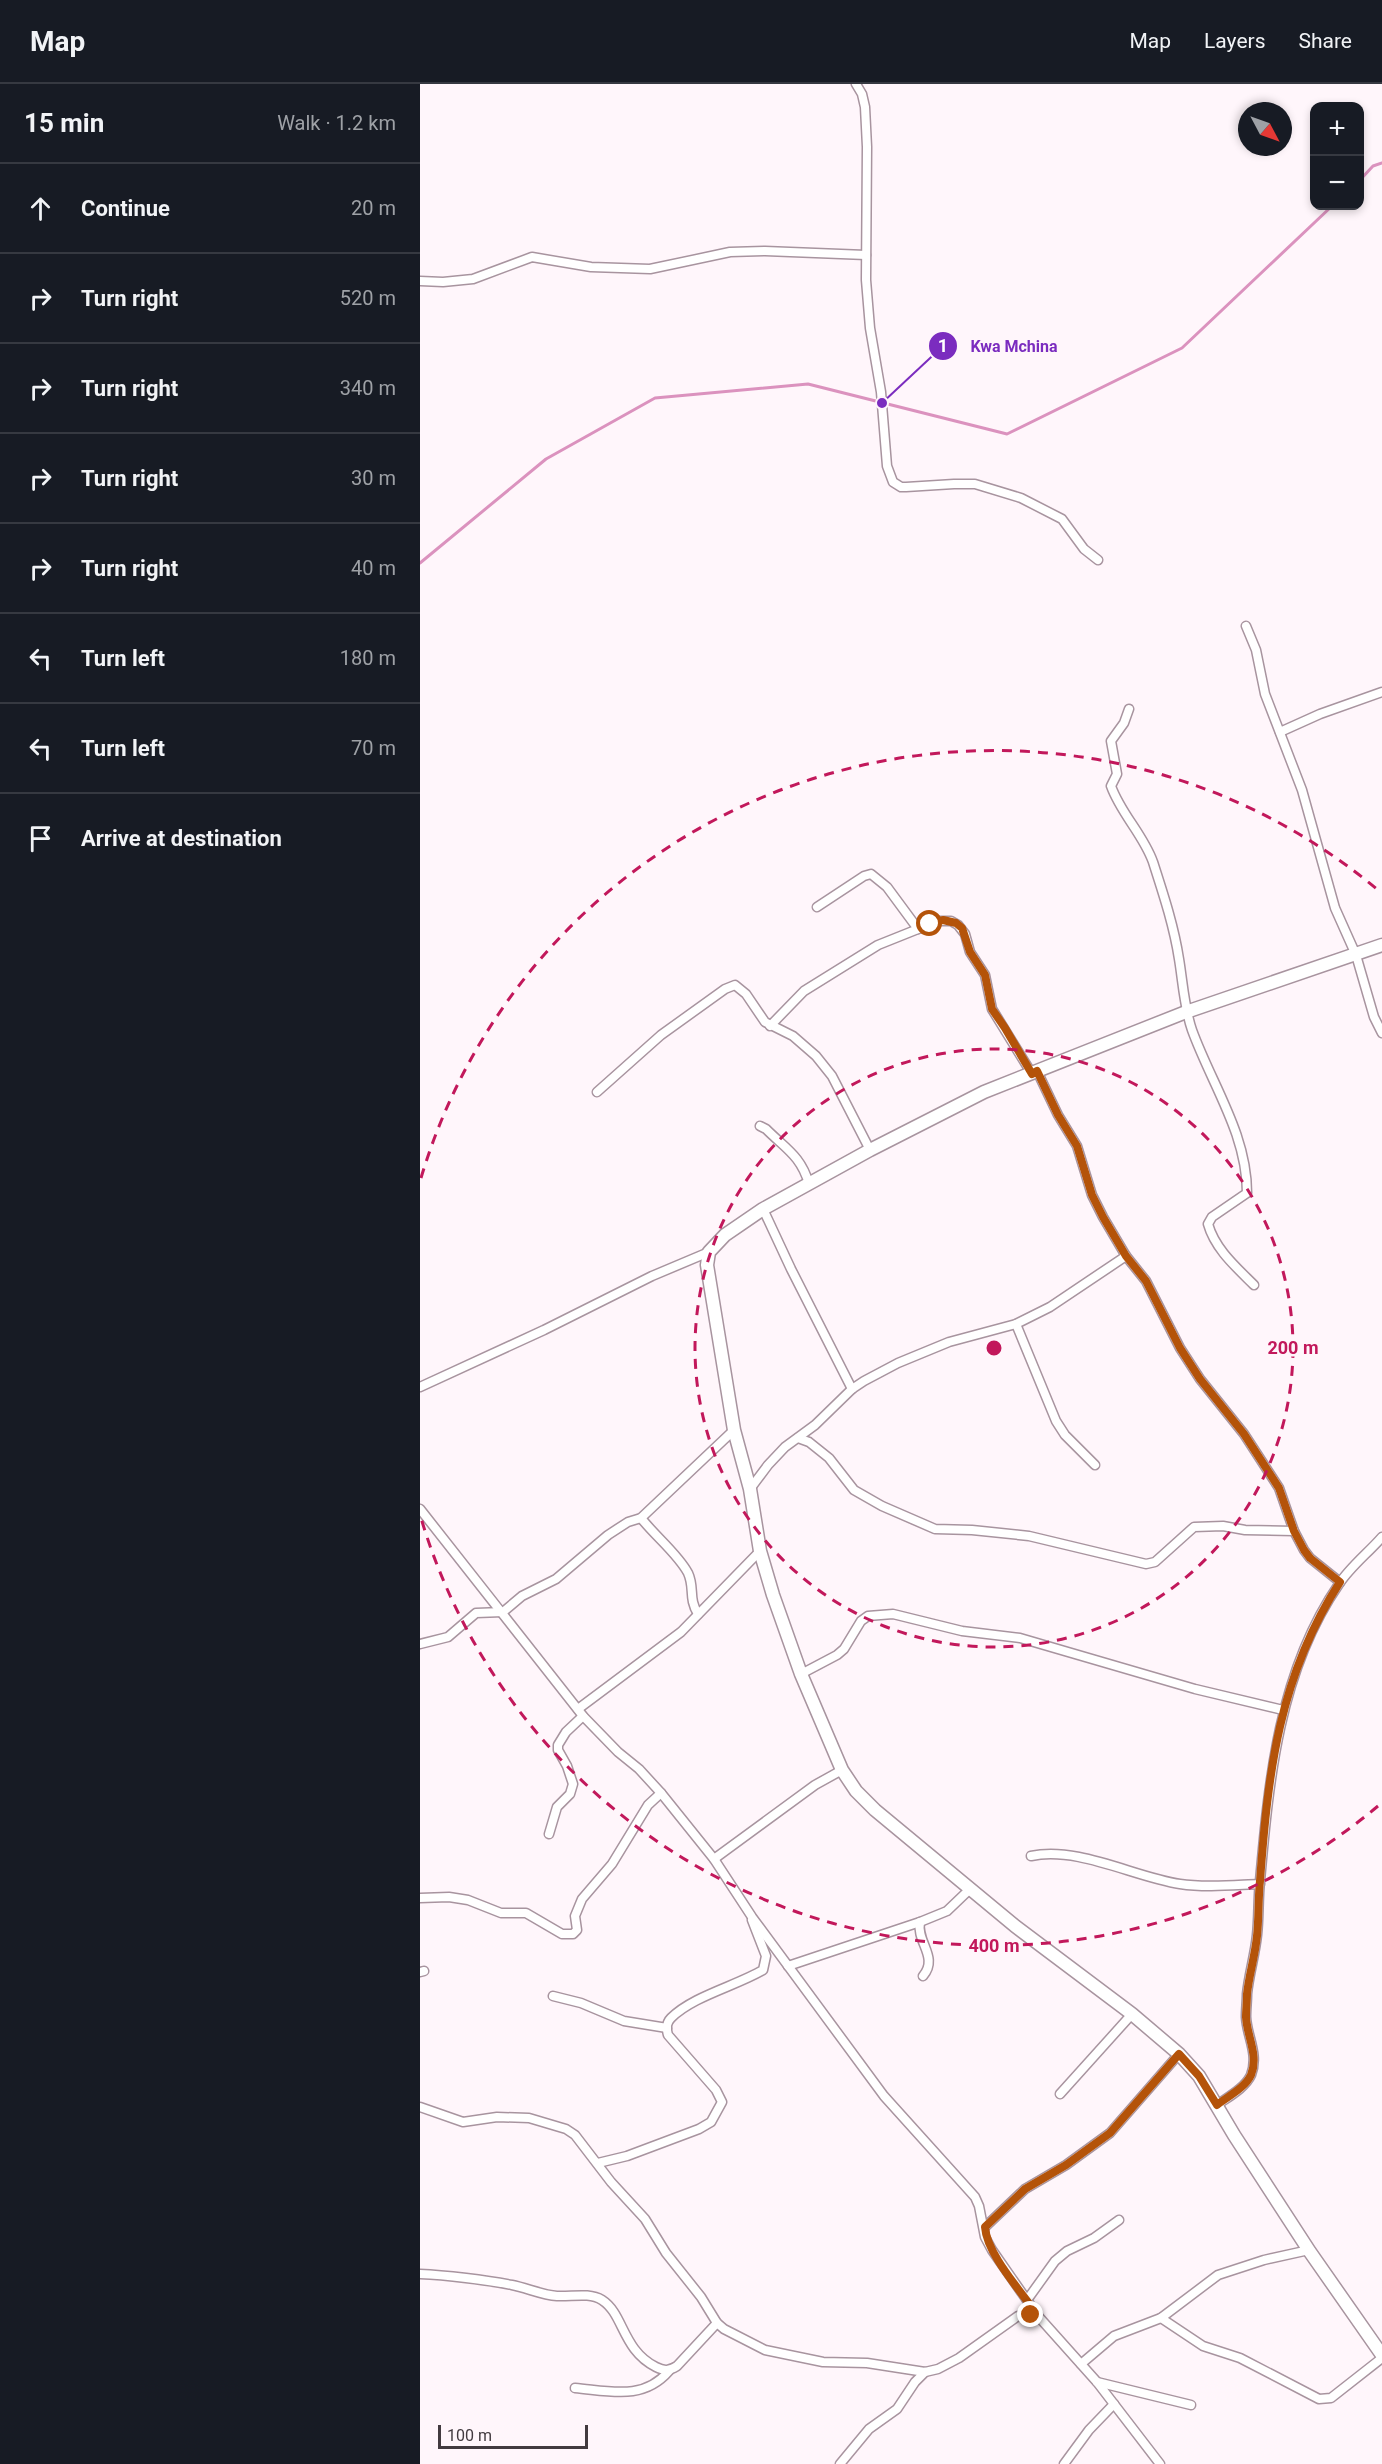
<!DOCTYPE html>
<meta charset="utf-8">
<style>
body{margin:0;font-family:Roboto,sans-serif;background:#20242c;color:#f1f3f6}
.controls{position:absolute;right:18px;top:18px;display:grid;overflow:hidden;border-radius:12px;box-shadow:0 3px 9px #0003}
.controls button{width:54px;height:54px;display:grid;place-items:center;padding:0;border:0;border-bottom:2px solid #363941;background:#171b24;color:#f1f3f6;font:30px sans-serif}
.compass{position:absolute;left:818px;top:18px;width:54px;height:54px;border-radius:50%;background:#171b24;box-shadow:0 3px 9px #0003;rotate:131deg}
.scale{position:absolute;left:18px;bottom:15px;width:150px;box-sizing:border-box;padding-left:6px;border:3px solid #423a3f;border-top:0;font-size:16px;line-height:21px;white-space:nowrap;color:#423a3f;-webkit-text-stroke:4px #fff6fb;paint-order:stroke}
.stop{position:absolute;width:18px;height:18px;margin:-14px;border:4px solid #b45309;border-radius:50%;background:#fff}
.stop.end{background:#b45309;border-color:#fff;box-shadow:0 2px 6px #0008}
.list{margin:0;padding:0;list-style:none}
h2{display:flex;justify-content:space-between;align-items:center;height:78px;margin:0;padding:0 24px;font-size:26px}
h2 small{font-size:20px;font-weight:400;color:#9ea1a6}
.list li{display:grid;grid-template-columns:39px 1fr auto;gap:18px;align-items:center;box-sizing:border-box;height:90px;padding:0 24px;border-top:2px solid #363941}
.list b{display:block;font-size:22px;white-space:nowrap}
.list em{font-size:20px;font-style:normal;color:#9ea1a6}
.icon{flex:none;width:33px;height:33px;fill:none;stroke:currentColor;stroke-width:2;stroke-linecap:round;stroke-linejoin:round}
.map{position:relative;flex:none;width:962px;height:2380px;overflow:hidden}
header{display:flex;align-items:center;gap:36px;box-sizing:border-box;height:84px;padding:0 30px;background:#171b24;border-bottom:2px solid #363941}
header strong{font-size:28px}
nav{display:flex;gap:33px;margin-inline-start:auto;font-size:21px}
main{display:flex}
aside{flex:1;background:#171b24}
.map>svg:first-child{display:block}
</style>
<header>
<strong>Map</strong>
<nav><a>Map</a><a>Layers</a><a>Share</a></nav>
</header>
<main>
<aside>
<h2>15 min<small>Walk · 1.2 km</small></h2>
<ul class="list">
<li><svg class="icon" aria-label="ahead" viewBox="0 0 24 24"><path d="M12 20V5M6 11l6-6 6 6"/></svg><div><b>Continue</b></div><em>20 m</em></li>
<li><svg class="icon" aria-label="right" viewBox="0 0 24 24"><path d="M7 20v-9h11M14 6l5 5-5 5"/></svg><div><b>Turn right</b></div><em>520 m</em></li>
<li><svg class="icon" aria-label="right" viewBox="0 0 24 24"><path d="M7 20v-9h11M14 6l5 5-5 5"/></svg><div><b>Turn right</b></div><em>340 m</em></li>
<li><svg class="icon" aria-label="right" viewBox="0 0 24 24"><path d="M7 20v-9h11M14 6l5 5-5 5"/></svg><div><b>Turn right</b></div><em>30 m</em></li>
<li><svg class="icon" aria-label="right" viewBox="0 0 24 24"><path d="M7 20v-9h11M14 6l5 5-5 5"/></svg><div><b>Turn right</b></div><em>40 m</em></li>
<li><svg class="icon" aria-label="left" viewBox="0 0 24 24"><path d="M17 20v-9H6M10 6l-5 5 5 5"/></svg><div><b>Turn left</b></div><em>180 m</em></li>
<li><svg class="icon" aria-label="left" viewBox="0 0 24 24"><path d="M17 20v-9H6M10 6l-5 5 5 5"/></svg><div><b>Turn left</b></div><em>70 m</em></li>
<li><svg class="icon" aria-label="arrive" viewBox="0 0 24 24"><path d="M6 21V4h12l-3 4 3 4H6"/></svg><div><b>Arrive at destination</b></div></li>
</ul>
</aside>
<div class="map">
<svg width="962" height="2380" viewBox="0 0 962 2380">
<rect width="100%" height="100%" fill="#fff6fb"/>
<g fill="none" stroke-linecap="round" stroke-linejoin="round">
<g stroke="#db92be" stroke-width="3">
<path d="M 940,96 L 953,82 L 962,79"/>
<path d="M 0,479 L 126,375 L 235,314 L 388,300 L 587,350 L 762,264 L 912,122"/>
</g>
<g stroke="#a8949f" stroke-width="11">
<g id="street">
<path d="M 436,0 L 442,10 L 445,23 L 447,63 L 446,196 L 450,244 L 461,308 L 467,382 L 473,398 L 481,403 L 486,403 L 534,400 L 555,400 L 601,414 L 642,435 L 664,465 L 678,476"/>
<path d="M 0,197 L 23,198 L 53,195 L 112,173 L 171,183 L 230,185 L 310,168 L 345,167 L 446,171"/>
<path d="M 826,542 L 836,566 L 845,610 L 882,706 L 915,824 L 936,871 L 954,933 L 962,949"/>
<path d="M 709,625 L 704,639 L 691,657 L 697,690 L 691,702 C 701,730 723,750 733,778 C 743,809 754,842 759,875 C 763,899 764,923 772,946 C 792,1001 827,1050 827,1109 L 792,1133 L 788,1140 C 795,1165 816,1183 834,1201"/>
<path d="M 860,648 L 900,630 L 962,608"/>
<path d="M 397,823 L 444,792 L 451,790 L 467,803 L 498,845"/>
<path d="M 350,942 L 384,907 L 458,861 L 518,837 L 531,837 L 538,841 L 545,850 L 550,868 L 565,891 L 572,925 L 612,990"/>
<path d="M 617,987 L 638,1031 L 657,1062 L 672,1111 L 683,1133 L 706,1172 L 726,1197 L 760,1264 L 780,1295 L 824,1350 L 859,1404 L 874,1447 L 884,1466 L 890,1474 L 920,1498"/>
<path d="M 177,1008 L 241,951 L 305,905 L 315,901 L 326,910 L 345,938 L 373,952 L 396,972 L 412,992 L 450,1066"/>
<path d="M 340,1042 L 346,1045 C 366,1065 381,1072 389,1100"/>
<path d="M 343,1125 L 371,1185 L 432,1305"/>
<path d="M 596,1240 L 636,1337 L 645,1351 L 675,1381"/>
<path d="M 0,1303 L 124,1246 L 232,1192 L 289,1168"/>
<path d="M 378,1354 L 389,1358 L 409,1374 L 434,1406 L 462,1422 L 515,1445 L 552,1446 L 609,1452 L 726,1480 L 735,1478 L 774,1443 L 803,1442 L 825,1446 L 874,1447"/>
<path d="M 330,1405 L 348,1381 L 365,1363 L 395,1341 L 432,1305 L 444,1297 L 478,1279 L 529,1258 L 596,1240 L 630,1223 L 706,1172"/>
<path d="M 0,1425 L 163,1632 L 198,1668 L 219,1685 L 241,1709 L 294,1775 L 332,1833 L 464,2012 L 555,2113 L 559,2122 L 565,2153 L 572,2166 L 618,2232 L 677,2298 L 740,2380"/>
<path d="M 221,1434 C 235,1452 258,1470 268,1489 C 275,1504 268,1514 278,1530"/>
<path d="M 0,1560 L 28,1553 L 56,1529 L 83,1528 L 102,1512 L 136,1495 L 188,1451 L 208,1438 L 221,1434 L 314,1346"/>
<path d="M 381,1590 L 417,1571 L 424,1565 L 441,1537 L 448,1532 L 473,1530 L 542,1547 L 600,1554 L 775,1605 L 863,1626"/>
<path d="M 158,1625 L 261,1548 L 340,1467"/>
<path d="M 129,1750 L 137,1723 L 150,1710 L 153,1700 L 147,1682 L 138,1666 L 138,1661 L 146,1648 L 163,1632"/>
<path d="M 611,1772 C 658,1762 714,1793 760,1800 C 786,1804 814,1801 840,1800"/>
<path d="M 294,1775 L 395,1701 L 422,1686"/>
<path d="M 0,1814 L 29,1813 L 48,1816 L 81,1829 L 106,1829 L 142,1850 L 153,1850 L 157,1846 L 155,1832 L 162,1815 L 192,1780 L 228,1721 L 241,1709"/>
<path d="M 500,1838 C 496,1858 519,1873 503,1892"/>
<path d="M 368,1882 L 500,1838 L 527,1827 L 550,1805"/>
<path d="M 0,1888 L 4,1887"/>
<path d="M 133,1912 L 161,1919 L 204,1937 L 247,1944"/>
<path d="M 640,2010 L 712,1930"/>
<path d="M 797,2021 C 808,2013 825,2004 831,1991 C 839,1970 827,1953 826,1933 C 826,1925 827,1917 827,1910 C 829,1890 835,1871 837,1851 C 839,1833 838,1815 840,1797 C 849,1695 859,1587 919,1500 C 930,1483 948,1469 962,1453"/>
<path d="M 0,2023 L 43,2038 L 77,2033 L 109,2034 L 146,2045 L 155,2051 L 191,2098 L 225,2135 L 246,2169 L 281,2213 L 297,2239 L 304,2245 L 345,2266 L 403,2278 L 447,2279 L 505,2288 L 518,2285 L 539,2274 L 598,2232 L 605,2230 L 618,2232"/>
<path d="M 178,2079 L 207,2072 L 279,2045 L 291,2038 L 302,2018 L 296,2006 L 248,1951 C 246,1944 246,1939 251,1934 C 273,1912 316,1902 343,1886 L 346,1872 L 332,1836"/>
<path d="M 565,2143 L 605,2105 L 646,2081 L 690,2049 L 759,1970"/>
<path d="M 0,2190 C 25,2191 67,2196 92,2201 C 107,2204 122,2211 137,2212 C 151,2213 169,2208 182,2216 C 204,2230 202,2266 236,2283 C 244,2287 249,2287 257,2282 L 297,2239"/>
<path d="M 607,2216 L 635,2177 L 647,2167 L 674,2154 L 699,2136"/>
<path d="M 741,2234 L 783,2262 L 820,2274 L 899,2315 L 911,2314 L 962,2274"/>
<path d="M 661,2280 L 694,2252 L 741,2234 L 798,2191 L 844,2176 L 889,2166"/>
<path d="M 677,2298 L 771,2321"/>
<path d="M 155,2304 C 190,2307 223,2317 249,2287"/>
<path d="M 420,2380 L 449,2345 L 477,2325 L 495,2298 L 505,2288"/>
<path d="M 644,2380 L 669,2346 L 694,2320"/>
</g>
</g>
<g stroke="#a8949f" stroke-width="15">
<path id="secondary" d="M 962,861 L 766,928 L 564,1008 L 450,1066 L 343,1125 L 305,1151 L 289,1168 L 287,1181 L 314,1346 L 330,1405 L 340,1467 L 353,1511 L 381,1590 L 422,1686 L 436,1707 L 455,1726 L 595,1842 L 712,1930 L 759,1970 L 779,1992 L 814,2051 L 890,2168 L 962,2271"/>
</g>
<use href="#street" stroke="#fff" stroke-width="8"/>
<use href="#secondary" stroke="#fff" stroke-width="12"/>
</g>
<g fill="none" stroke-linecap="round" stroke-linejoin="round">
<path stroke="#b45309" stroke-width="8" d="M 510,840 L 523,836 L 536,839 L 542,844 L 550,868 L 565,891 L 572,925 L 585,944 L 612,990 L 617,987 L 638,1031 L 657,1062 L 672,1111 L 683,1133 L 706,1172 L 726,1197 L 760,1264 L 780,1295 L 824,1350 L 859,1404 L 874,1447 L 884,1466 L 890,1474 L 920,1498 C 859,1592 848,1688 840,1797 C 838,1816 839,1834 837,1852 C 835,1872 829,1891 827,1910 C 827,1918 826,1926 826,1933 C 827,1953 839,1971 831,1991 C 825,2004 807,2013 797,2021 L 779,1992 L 759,1970 L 690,2049 L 646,2081 L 605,2105 L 565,2143 C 567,2171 602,2208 618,2232 L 611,2231"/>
</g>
<g fill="none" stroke="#c2185b" stroke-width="3" stroke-dasharray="10 8">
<circle cx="574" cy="1264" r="299"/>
<path d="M958 1722A598 598 0 0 1 1 1434M1 1094A598 598 0 0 1 958 806"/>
</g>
<circle cx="574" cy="1264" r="9" fill="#c2185b" stroke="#fff6fb" stroke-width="3"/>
<g font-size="18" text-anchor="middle" font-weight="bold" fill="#c2185b" stroke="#fff6fb" stroke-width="5" stroke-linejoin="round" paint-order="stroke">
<text x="873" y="1270">200 m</text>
<text x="574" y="1868">400 m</text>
</g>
<path fill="none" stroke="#7b2cbf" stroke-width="2" d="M462 319L523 262"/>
<g fill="#7b2cbf" stroke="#fff6fb" stroke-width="2">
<circle cx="462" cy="319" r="6"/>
<circle cx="523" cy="262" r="15"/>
</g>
<g font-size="18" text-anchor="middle" font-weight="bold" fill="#fff">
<text x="523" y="268">1</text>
</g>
<g font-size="16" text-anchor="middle" font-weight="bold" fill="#7b2cbf" stroke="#fff6fb" stroke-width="5" stroke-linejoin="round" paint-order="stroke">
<text x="594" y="268">Kwa Mchina</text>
</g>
</svg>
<div class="controls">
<button>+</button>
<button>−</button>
</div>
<svg class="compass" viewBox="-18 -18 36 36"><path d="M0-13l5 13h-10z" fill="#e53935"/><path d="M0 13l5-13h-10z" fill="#9ea1a6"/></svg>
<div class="scale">100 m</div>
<div class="stop" style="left:510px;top:840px"></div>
<div class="stop end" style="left:611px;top:2231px"></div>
</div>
</main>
